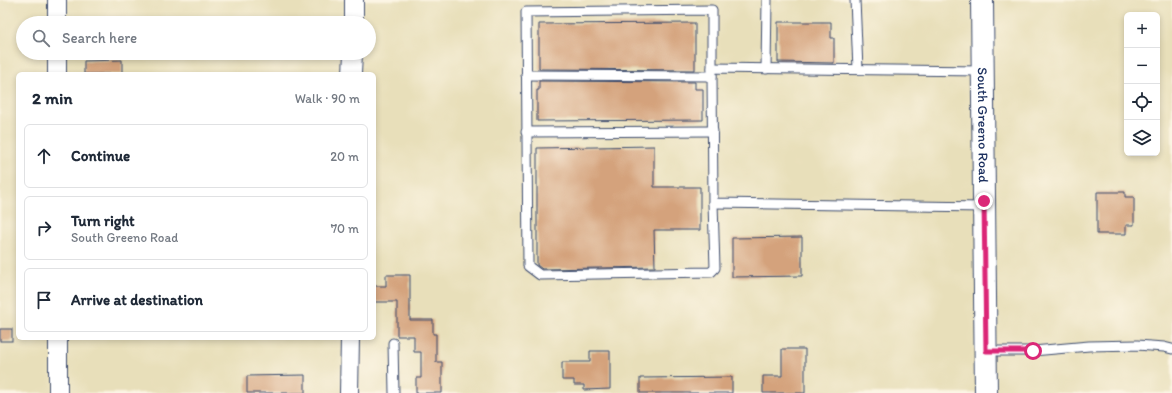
<!DOCTYPE html>
<meta charset="utf-8">
<style>
body{margin:0;font-family:Itim,sans-serif;background:#f2f2f3;color:#1f2937}
.controls{position:absolute;right:12px;top:12px;display:grid;overflow:hidden;border-radius:6px;box-shadow:0 2px 6px #0003}
.controls button{width:36px;height:36px;display:grid;place-items:center;padding:0;border:0;border-bottom:1px solid #e0e1e3;background:#fff;color:#1f2937;font:20px sans-serif}
.stop{position:absolute;width:12px;height:12px;margin:-9px;border:3px solid #db2777;border-radius:50%;background:#fff}
.stop.end{background:#db2777;border-color:#fff;box-shadow:0 1px 4px #0008}
.list{margin:0;padding:0;list-style:none}
h2{display:flex;justify-content:space-between;align-items:center;height:52px;margin:0;padding:0 16px;font-size:17px}
h2 small{font-size:13px;font-weight:400;color:#747a83}
.list li{display:grid;grid-template-columns:26px 1fr auto;gap:12px;align-items:center;box-sizing:border-box;height:64px;margin:0 8px 8px;padding:0 8px;border:1px solid #e0e1e3;border-radius:6px}
.list b{display:block;font-size:15px;white-space:nowrap}
.list p{margin:0;font-size:13px;white-space:nowrap;color:#747a83}
.list em{font-size:13px;font-style:normal;color:#747a83}
.icon{flex:none;width:22px;height:22px;fill:none;stroke:currentColor;stroke-width:2;stroke-linecap:round;stroke-linejoin:round}
.map{position:relative;flex:none;width:1172px;height:393px;overflow:hidden}
.search{position:absolute;background:#fff;box-shadow:0 2px 6px #0003;left:16px;top:16px;width:360px;height:44px;display:flex;align-items:center;gap:10px;box-sizing:border-box;padding:0 14px;border-radius:22px;color:#747a83;font-size:15px}
.panel{position:absolute;background:#fff;box-shadow:0 2px 6px #0003;left:16px;top:72px;width:360px;height:268px;border-radius:6px}
.map>svg:first-child{display:block}
</style>
<div class="map">
<svg width="1172" height="393" viewBox="0 0 1172 393">
<rect width="100%" height="100%" fill="#fcf5e5"/>
<filter id="ink" filterUnits="userSpaceOnUse"><feTurbulence type="fractalNoise" baseFrequency=".025" numOctaves="2"/><feDisplacementMap in="SourceGraphic" scale="8" xChannelSelector="R" yChannelSelector="G"/><feConvolveMatrix kernelMatrix="1 2 1 2 8 2 1 2 1" color-interpolation-filters="sRGB"/></filter>
<filter id="wash" filterUnits="userSpaceOnUse"><feTurbulence type="fractalNoise" baseFrequency=".012" numOctaves="4" result="noise"/><feDisplacementMap in="SourceGraphic" scale="16" xChannelSelector="R" yChannelSelector="G"/><feGaussianBlur stdDeviation="0.9" result="paint"/><feColorMatrix in="noise" values="0 0 0 0 0 0 0 0 0 0 0 0 0 0 0 0 0 1.4 0 .05"/><feComposite in="paint" operator="in"/></filter>
<g filter="url(#wash)">
<rect width="100%" height="100%" fill="#e8dfba"/>
<g id="blocks">
<g fill="#d4a27b">
<path d="M 778,22 L 831,22 L 831,38 L 834,38 L 834,63 L 778,62 Z"/>
<path d="M 695,23 L 695,70 L 539,69 L 539,24 Z"/>
<path d="M 122,60 L 122,74 L 84,74 L 84,61 Z"/>
<path d="M 539,81 L 695,82 L 695,89 L 703,89 L 703,120 L 537,121 L 537,90 L 539,90 Z"/>
<path d="M 654,146 L 654,187 L 700,187 L 700,230 L 654,230 L 655,267 L 542,269 L 537,265 L 537,148 Z"/>
<path d="M 1097,192 L 1125,192 L 1125,197 L 1134,197 L 1134,225 L 1126,225 L 1126,234 L 1097,234 Z"/>
<path d="M 802,237 L 802,276 L 732,277 L 732,238 Z"/>
<path d="M 386,275 L 410,275 L 410,320 L 433,320 L 433,334 L 436,334 L 436,362 L 442,362 L 442,393 L 416,393 L 416,378 L 421,378 L 421,352 L 414,352 L 414,336 L 397,336 L 397,302 L 374,302 L 374,286 L 386,286 Z"/>
<rect x="0" y="329" width="12" height="12"/>
<path d="M 782,349 L 805,349 L 805,393 L 763,393 L 763,376 L 782,376 Z"/>
<path d="M 590,351 L 610,351 L 610,389 L 584,390 L 584,385 L 574,385 L 574,380 L 562,380 L 562,362 L 590,362 Z"/>
<path d="M 305,375 L 305,393 L 247,393 L 247,376 Z"/>
<path d="M 732,377 L 732,393 L 640,393 L 640,378 Z"/>
</g>
</g>
</g>
<g filter="url(#ink)">
<use href="#blocks" fill-opacity="0" stroke="#3a496c" stroke-width="1"/>
<g fill="none" stroke-linecap="round" stroke-linejoin="round">
<g stroke="#3a496c" stroke-width="11">
<g id="lane">
<path d="M 855,0 L 858,69"/>
<path d="M 712,68 L 712,10 L 526,12 L 528,266 L 540,275 L 711,272 L 715,268 L 713,203"/>
<path d="M 766,69 L 767,0"/>
<path d="M 983,71 L 712,68 L 712,76 L 713,203 L 984,207"/>
<path d="M 526,75 L 712,76"/>
<path d="M 526,132 L 713,131"/>
<path d="M 393,343 L 394,393"/>
<path d="M 986,351 L 1033,351 L 1089,346 L 1137,345 L 1164,347 L 1172,349"/>
</g>
</g>
<g stroke="#3a496c" stroke-width="20">
<g id="street">
<path d="M 57,0 L 57,23"/>
<path d="M 354,23 L 354,0"/>
<path d="M 57,53 L 57,74"/>
<path d="M 352,74 L 353,53"/>
<path d="M 58,338 L 58,393"/>
<path d="M 349,393 L 350,338"/>
</g>
</g>
<g stroke="#3a496c" stroke-width="24">
<g id="primary">
<path id="s1" d="M 982,0 L 986,393"/>
</g>
</g>
<use href="#lane" stroke="#fff" stroke-width="9"/>
<use href="#street" stroke="#fff" stroke-width="18"/>
<use href="#primary" stroke="#fff" stroke-width="22"/>
</g>
</g>
<g fill="none" stroke-linecap="round" stroke-linejoin="round" filter="url(#ink)">
<path stroke="#db2777" stroke-width="5" d="M 984,201 L 986,351 L 1033,351"/>
</g>
<g text-anchor="middle" dominant-baseline="central" stroke-width="3" stroke-linejoin="round" paint-order="stroke">
<g font-size="14" fill="#1b2f5e" stroke="#fcf5e5">
<text stroke="none"><textPath href="#s1" startOffset="125">South Greeno Road</textPath></text>
</g>
</g>
</svg>
<div class="controls">
<button>+</button>
<button>−</button>
<button><svg class="icon" aria-label="locate" viewBox="0 0 24 24"><circle cx="12" cy="12" r="6"/><path d="M12 2v4M12 18v4M2 12h4M18 12h4"/></svg></button>
<button><svg class="icon" aria-label="layers" viewBox="0 0 24 24"><path d="M12 4l9 5-9 5-9-5zM3 14l9 5 9-5"/></svg></button>
</div>
<div class="stop" style="left:1033px;top:351px"></div>
<div class="stop end" style="left:984px;top:201px"></div>
<div class="search"><svg class="icon" aria-label="search" viewBox="0 0 24 24"><circle cx="10" cy="10" r="6"/><path d="M15 15l6 6"/></svg>Search here</div>
<section class="panel">
<h2>2 min<small>Walk · 90 m</small></h2>
<ul class="list">
<li><svg class="icon" aria-label="ahead" viewBox="0 0 24 24"><path d="M12 20V5M6 11l6-6 6 6"/></svg><div><b>Continue</b></div><em>20 m</em></li>
<li><svg class="icon" aria-label="right" viewBox="0 0 24 24"><path d="M7 20v-9h11M14 6l5 5-5 5"/></svg><div><b>Turn right</b><p>South Greeno Road</p></div><em>70 m</em></li>
<li><svg class="icon" aria-label="arrive" viewBox="0 0 24 24"><path d="M6 21V4h12l-3 4 3 4H6"/></svg><div><b>Arrive at destination</b></div></li>
</ul>
</section>
</div>
